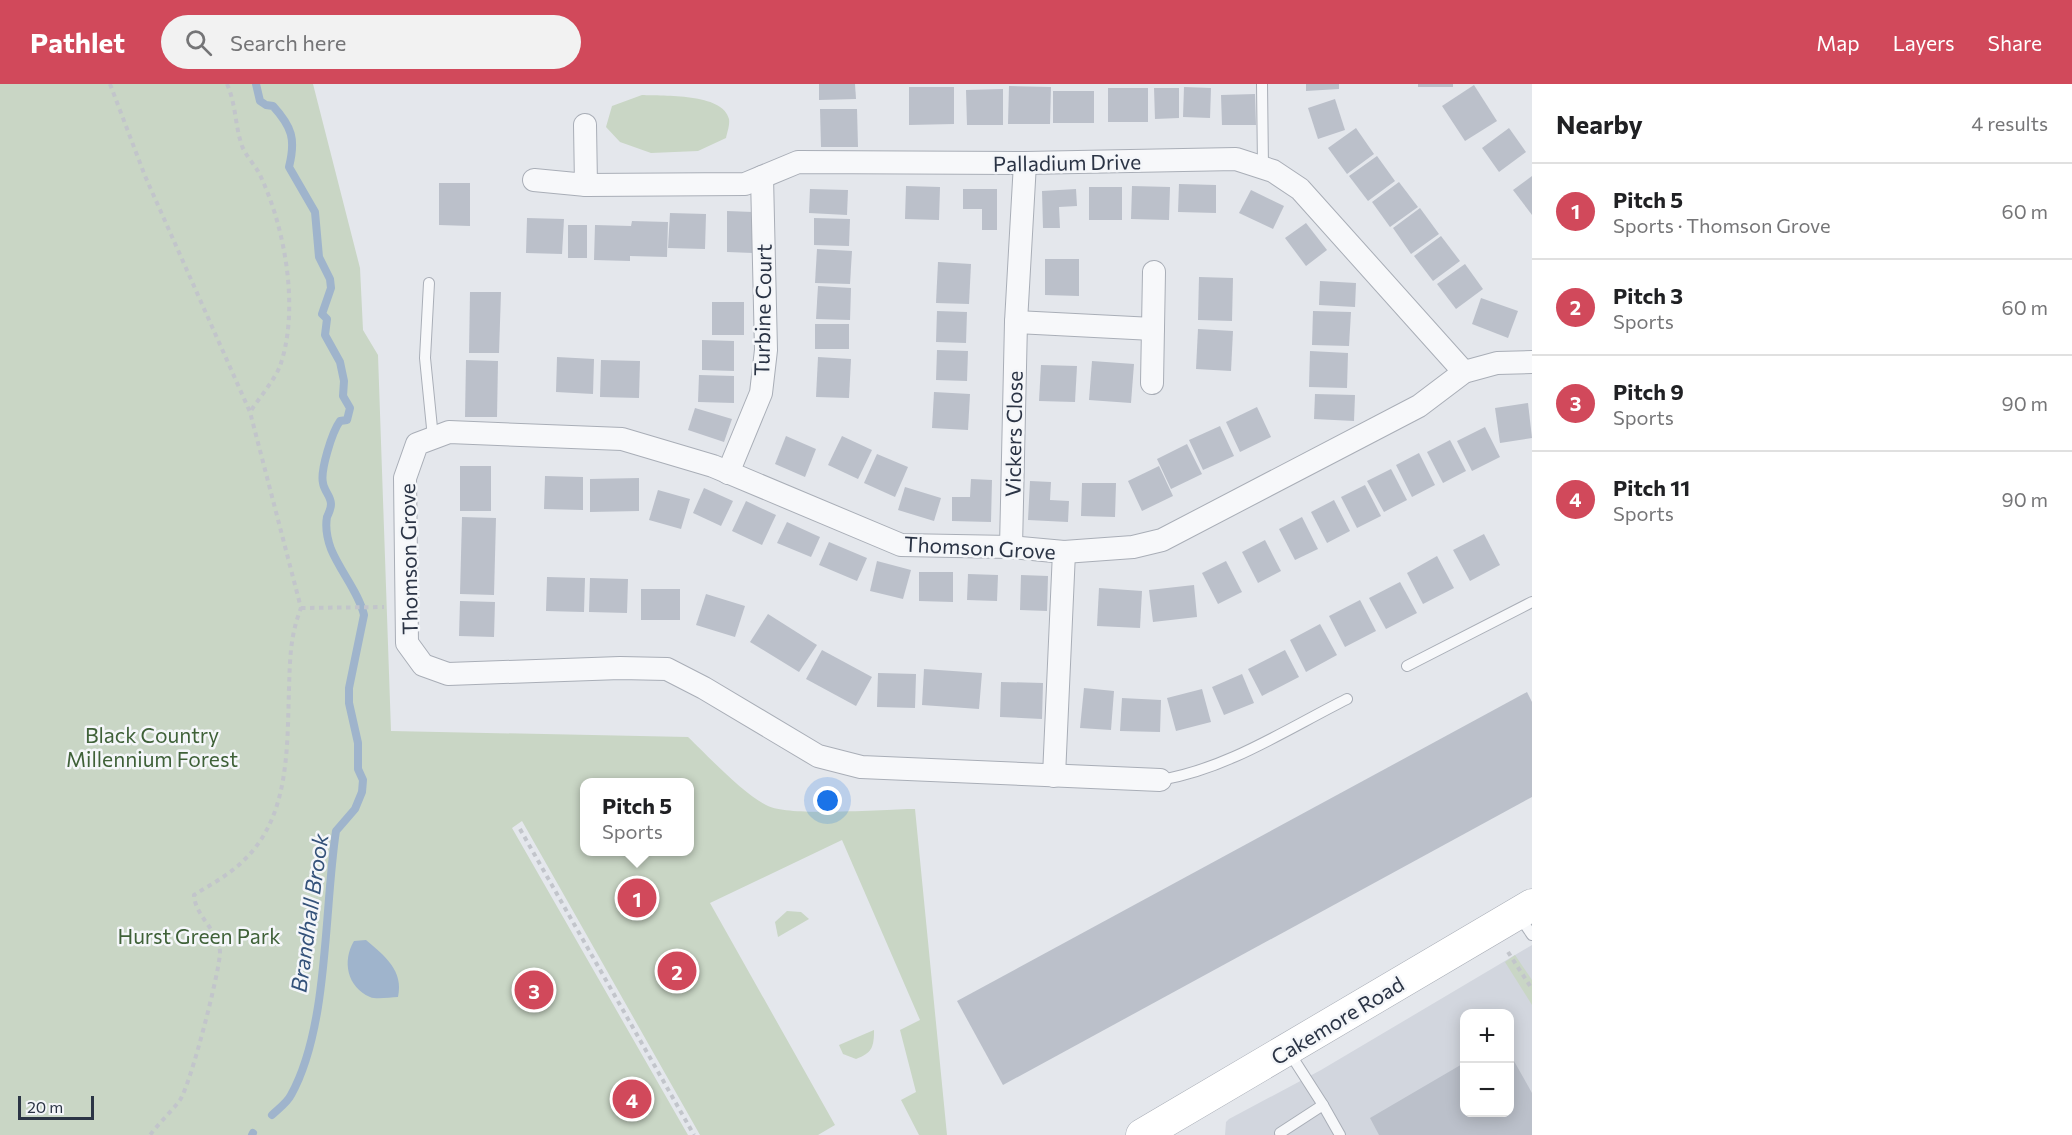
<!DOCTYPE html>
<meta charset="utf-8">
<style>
body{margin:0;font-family:Commissioner,sans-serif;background:#f2f2f2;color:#202124}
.controls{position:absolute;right:18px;bottom:18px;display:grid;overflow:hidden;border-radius:12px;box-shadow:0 3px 15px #0003}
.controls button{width:54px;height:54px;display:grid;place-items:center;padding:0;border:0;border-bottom:2px solid #e0e0e0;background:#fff;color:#202124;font:30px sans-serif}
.scale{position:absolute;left:18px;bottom:15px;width:76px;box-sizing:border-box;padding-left:6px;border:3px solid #2b3445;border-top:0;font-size:16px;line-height:21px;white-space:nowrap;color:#2b3445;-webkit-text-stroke:4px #f4f6f9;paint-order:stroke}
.you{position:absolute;left:828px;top:717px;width:21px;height:21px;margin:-15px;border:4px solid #fff;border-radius:50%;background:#1a73e8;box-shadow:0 0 0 9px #1a73e833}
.badge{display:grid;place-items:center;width:39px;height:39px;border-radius:50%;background:#d1495b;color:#fff;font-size:20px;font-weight:700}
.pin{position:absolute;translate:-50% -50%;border:3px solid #fff;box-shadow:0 2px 6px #0006}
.popup{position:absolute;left:580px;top:694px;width:114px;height:78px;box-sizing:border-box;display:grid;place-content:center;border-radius:12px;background:#fff;filter:drop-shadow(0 2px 4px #0005);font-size:20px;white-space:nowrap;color:#757577}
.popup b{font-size:22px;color:#202124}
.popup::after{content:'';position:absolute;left:50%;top:100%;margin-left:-12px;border:12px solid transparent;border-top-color:#fff}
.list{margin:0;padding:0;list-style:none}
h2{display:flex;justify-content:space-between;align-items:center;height:78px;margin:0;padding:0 24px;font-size:26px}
h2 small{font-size:20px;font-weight:400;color:#757577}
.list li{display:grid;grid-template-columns:39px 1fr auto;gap:18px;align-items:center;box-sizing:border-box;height:96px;padding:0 24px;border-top:2px solid #e0e0e0}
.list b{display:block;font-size:22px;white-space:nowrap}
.list p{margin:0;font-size:20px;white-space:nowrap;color:#757577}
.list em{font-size:20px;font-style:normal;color:#757577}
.icon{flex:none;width:33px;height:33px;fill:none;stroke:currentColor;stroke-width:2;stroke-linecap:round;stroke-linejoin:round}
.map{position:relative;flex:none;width:1532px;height:1051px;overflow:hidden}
header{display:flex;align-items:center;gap:36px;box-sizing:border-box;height:84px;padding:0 30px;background:#d1495b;color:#fff}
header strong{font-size:28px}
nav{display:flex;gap:33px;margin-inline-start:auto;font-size:21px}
.search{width:420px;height:54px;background:#f2f2f2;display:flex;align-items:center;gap:15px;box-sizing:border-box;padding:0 21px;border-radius:33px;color:#757577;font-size:22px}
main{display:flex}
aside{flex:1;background:#fff}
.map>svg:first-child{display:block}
</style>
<header>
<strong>Pathlet</strong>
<div class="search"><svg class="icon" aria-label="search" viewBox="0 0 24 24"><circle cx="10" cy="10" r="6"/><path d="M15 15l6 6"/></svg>Search here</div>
<nav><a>Map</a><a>Layers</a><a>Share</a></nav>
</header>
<main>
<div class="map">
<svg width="1532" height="1051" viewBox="0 0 1532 1051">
<rect width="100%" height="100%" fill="#e4e7ec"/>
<path fill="#d2d6de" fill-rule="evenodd" d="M 1532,861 L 1532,1051 L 1225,1051 L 1226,1038 L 1229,1035 L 1321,986 ZM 1464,930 L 1510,930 L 1510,1028 L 1464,1028 Z"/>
<g fill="#c9d6c5" fill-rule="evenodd">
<path d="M 0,0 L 313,0 L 360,184 L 363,246 L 378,271 L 391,647 L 688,653 C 709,673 743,710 768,722 C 791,733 885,725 915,725 L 947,1051 L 919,1051 L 901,1016 L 916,1008 L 900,946 L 920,936 L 842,756 L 710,819 L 835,1041 L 818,1051 L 700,1051 L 522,737 L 512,744 L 688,1051 L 0,1051 ZM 584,698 L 690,698 L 690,768 L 584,768 Z"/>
<path d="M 642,11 C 663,12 723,9 729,35 C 730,41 727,49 726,54 L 698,67 L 651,69 L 620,58 L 606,43 L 612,22 Z"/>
<path d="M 787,827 L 801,828 L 809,835 L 778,853 L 775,838 Z"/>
<path d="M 1515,871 L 1532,896 L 1532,921 L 1505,878 Z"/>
<path d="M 874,946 C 874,963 872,969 856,975 L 843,970 L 839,961 Z"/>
</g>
<path fill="#9fb4cc" d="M 366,856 C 385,872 404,887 398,913 C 390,913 377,916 370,913 C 347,903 342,877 354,857 Z"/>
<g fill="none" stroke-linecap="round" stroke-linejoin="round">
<g stroke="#9fb4cc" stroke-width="8">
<path d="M 256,0 L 260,17 L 266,21 L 273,22 C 292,43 296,55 289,83 L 315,128 L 319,173 L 330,195 L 331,204 L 322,230 L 327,235 L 325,251 L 340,278 L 344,297 L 343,312 L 350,324 L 347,336 L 340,337 C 332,348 320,387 323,399 C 324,407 331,412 331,420 C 331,425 329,428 327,433 C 325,444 327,454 331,465 C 340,487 359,509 364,531 L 349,604 L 349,619 L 358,659 L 358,685 L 363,696 L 362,708 L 355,725 L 336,747 C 324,824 329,943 291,1011 C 287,1019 278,1025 272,1031"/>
<path d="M 252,1051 L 253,1049"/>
</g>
</g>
<g fill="#bbc0ca">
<path d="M 819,0 L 855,0 L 856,15 L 819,16 Z"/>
<path d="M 1306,0 L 1339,0 L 1339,5 L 1306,7 Z"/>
<rect x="1418" y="0" width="35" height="3"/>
<path d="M 1474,1 L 1497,37 L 1465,57 L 1442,22 Z"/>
<path d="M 1009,2 L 1051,3 L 1050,40 L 1008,40 Z"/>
<path d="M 909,3 L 954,3 L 954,40 L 909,41 Z"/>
<path d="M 1184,3 L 1211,4 L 1210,34 L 1183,33 Z"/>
<rect x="1108" y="4" width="40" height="34"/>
<path d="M 1154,4 L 1179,4 L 1179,34 L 1155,35 Z"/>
<path d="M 1003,5 L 1003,41 L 967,41 L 966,6 Z"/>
<rect x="1053" y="7" width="41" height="32"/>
<path d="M 1255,10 L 1256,41 L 1222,41 L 1221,11 Z"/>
<path d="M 1335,15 L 1345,46 L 1318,55 L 1308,24 Z"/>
<path d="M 820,25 L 857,25 L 858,63 L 821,63 Z"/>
<path d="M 1356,44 L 1374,70 L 1347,90 L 1328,64 Z"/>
<path d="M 1509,44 L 1526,68 L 1499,88 L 1482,64 Z"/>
<path d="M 1377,72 L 1395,97 L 1368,117 L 1349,92 Z"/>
<path d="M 1532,92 L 1532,131 L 1513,106 Z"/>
<path d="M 1399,98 L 1418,123 L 1390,143 L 1372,118 Z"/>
<path d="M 439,99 L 470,99 L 470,142 L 439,141 Z"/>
<path d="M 1179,100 L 1216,101 L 1216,129 L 1178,128 Z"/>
<path d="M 906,102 L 940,103 L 939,136 L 905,135 Z"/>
<path d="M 1132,102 L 1170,103 L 1169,136 L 1131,135 Z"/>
<rect x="1089" y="103" width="33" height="33"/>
<path d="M 810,105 L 848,106 L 847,131 L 809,129 Z"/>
<path d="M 963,105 L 997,105 L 997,146 L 982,146 L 982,125 L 963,125 Z"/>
<path d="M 1076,105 L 1077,122 L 1059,123 L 1060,144 L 1043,144 L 1042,107 Z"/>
<path d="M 1251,106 L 1284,122 L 1273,145 L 1239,129 Z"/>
<path d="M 1420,124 L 1439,150 L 1411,170 L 1393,144 Z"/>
<path d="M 727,127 L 753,128 L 753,169 L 727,168 Z"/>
<path d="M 670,129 L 706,130 L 705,165 L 668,164 Z"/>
<path d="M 527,134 L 564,135 L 562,170 L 526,169 Z"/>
<path d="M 814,134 L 850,135 L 849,162 L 814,161 Z"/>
<path d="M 632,137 L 668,138 L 667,173 L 630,172 L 630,177 L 594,176 L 595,141 L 631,142 Z"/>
<path d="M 1306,139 L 1327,166 L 1306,182 L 1285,154 Z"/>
<rect x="568" y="141" width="19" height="33"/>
<path d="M 1441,152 L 1460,177 L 1433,197 L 1414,172 Z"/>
<path d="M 817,165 L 852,167 L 850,200 L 815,199 Z"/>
<path d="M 1045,175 L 1079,175 L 1079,212 L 1045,211 Z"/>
<path d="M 938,178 L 971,180 L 969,220 L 936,219 Z"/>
<path d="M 1465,180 L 1483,205 L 1456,225 L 1437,200 Z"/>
<path d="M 1199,193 L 1233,194 L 1232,237 L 1198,236 Z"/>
<path d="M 1320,197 L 1356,199 L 1355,223 L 1319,221 Z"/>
<path d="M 818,202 L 851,204 L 850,236 L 816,235 Z"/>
<path d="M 470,208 L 501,208 L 499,269 L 469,269 Z"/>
<path d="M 1481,214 L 1518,227 L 1508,254 L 1472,240 Z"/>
<rect x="712" y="218" width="32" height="33"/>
<path d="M 937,227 L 967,228 L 966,259 L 936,258 Z"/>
<path d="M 1313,227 L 1351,228 L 1349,262 L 1312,261 Z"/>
<rect x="815" y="240" width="34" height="25"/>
<path d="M 1198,245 L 1233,247 L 1231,287 L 1196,285 Z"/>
<path d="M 702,256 L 734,257 L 734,287 L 702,286 Z"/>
<path d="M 937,266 L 968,267 L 967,297 L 936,296 Z"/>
<path d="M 1310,267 L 1348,269 L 1347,304 L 1309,303 Z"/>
<path d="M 557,273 L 594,275 L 593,310 L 556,308 Z"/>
<path d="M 818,273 L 851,275 L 849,314 L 816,313 Z"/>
<path d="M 466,276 L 498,277 L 497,333 L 465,333 Z"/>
<path d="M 601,276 L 640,277 L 639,314 L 600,313 Z"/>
<path d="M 1092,277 L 1134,280 L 1131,319 L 1089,316 Z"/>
<path d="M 1041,281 L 1077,282 L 1075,318 L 1039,317 Z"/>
<path d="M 699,291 L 734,292 L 734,319 L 698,318 Z"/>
<path d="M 934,308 L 970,310 L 968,346 L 932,344 Z"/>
<path d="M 1315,310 L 1355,311 L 1354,337 L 1314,335 Z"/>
<path d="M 1528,319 L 1532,354 L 1500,359 L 1495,324 Z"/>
<path d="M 1257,323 L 1271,353 L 1240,368 L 1226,338 Z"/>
<path d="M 695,324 L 732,335 L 724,358 L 688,346 Z"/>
<path d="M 1220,342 L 1234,372 L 1203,386 L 1189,356 Z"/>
<path d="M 1485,343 L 1500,373 L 1472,387 L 1457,357 Z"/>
<path d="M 786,352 L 816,365 L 805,393 L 775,380 Z"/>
<path d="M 842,352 L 872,366 L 858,395 L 828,381 Z"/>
<path d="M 1450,356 L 1466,387 L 1443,399 L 1427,368 Z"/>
<path d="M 1187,360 L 1202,390 L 1171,405 L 1157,375 Z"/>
<path d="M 1419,369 L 1435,401 L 1412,413 L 1396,381 Z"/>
<path d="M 877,370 L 908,383 L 895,413 L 864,399 Z"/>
<rect x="460" y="382" width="31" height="45"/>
<path d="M 1159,382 L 1173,412 L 1142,427 L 1128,397 Z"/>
<path d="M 1391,385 L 1407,416 L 1384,428 L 1367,397 Z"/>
<path d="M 545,392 L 583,393 L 583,426 L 544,425 Z"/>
<path d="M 639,394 L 639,427 L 590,428 L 590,395 Z"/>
<path d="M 971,395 L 992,396 L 991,438 L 952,437 L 952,413 L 970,413 Z"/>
<path d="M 1030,397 L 1051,398 L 1050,416 L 1069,417 L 1068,438 L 1028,436 Z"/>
<path d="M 1082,399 L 1116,399 L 1115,433 L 1081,432 Z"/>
<path d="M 1365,401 L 1381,432 L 1357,444 L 1341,413 Z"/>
<path d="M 905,403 L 941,414 L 934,437 L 898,426 Z"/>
<path d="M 704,404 L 733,417 L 721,442 L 693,429 Z"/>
<path d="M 658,406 L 690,415 L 681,445 L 649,436 Z"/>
<path d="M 1334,416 L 1350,447 L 1327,459 L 1311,428 Z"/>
<path d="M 746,417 L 776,431 L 762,461 L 732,447 Z"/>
<path d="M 462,433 L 496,434 L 494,511 L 460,510 Z"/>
<path d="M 1302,433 L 1318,465 L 1295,476 L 1279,445 Z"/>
<path d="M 787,438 L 820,453 L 811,473 L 777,459 Z"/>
<path d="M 1484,450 L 1500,481 L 1470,497 L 1453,466 Z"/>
<path d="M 1265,456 L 1281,487 L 1258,499 L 1242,468 Z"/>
<path d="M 829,458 L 867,474 L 857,497 L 819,481 Z"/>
<path d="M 1437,472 L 1454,504 L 1423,520 L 1407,489 Z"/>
<path d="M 877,477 L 911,486 L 903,515 L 870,507 Z"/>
<path d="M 1226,477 L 1242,508 L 1218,520 L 1202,489 Z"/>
<path d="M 919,488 L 953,488 L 953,518 L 919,517 Z"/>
<path d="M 968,490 L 998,491 L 997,517 L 967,516 Z"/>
<path d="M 1021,491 L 1048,492 L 1047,527 L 1020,526 Z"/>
<path d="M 547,493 L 585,494 L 584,528 L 546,527 Z"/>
<path d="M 590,494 L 628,495 L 627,529 L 589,528 Z"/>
<path d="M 1400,498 L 1417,529 L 1386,545 L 1369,514 Z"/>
<path d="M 1194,501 L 1197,533 L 1153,538 L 1149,506 Z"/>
<path d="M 1099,504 L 1142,507 L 1140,544 L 1097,542 Z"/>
<rect x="641" y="505" width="39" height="31"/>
<path d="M 706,510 L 745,522 L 735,553 L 696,541 Z"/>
<path d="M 1360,516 L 1376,547 L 1345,563 L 1329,532 Z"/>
<path d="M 460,517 L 495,518 L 494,553 L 459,552 Z"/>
<path d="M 768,530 L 817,561 L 799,588 L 750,558 Z"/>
<path d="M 1320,540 L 1337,571 L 1306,588 L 1290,556 Z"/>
<path d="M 822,566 L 872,593 L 856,622 L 806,595 Z"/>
<path d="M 1285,566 L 1299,593 L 1262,612 L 1248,585 Z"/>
<path d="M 924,585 L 982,589 L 979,625 L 922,621 Z"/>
<path d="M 878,589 L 916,590 L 915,624 L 877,623 Z"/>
<path d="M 1242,590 L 1254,619 L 1224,631 L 1212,603 Z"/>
<path d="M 1001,598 L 1043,599 L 1042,635 L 1000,633 Z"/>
<path d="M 1084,604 L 1114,607 L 1111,646 L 1080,644 Z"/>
<path d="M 1202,605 L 1211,638 L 1176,647 L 1167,614 Z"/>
<path d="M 1527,608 L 1532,618 L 1532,713 L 1003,1001 L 957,917 Z"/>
<path d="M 1122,614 L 1161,616 L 1160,648 L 1120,647 Z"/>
<path d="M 1510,970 L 1532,1009 L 1532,1051 L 1379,1051 L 1370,1034 L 1464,979 L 1464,1028 L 1510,1028 Z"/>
</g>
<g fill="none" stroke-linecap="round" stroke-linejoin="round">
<g stroke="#a9aeb7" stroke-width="12">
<g id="lane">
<path d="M 1262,0 L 1263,83"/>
<path d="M 429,199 L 425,274 L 433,354"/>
<path d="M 1407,582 L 1532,518"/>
<path d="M 1160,696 C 1227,685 1287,645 1347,615"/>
<path d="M 1519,832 L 1532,851"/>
<path d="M 1323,1021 L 1340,1051"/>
<path d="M 1280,1049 L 1323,1021 L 1289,968"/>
</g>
</g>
<g stroke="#a9aeb7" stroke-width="24">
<g id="street">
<path d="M 534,96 L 586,101 L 585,41"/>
<path d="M 586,101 L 745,100 L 798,78 L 1025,79 L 1236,75 L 1273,87 L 1300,105 L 1464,288"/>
<path d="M 1016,238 L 1153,245"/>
<path d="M 1152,299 L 1154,188"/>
<path d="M 728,389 L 761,309 L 766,266 L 762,93"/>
<path d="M 1011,463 L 1016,238 L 1025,79"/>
<path d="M 1054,692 L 1064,468"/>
<path d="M 1160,696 L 861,683 L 818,672 L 704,604 L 667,585 L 620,584 L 448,590 L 423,581 L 407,559 L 405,394 L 417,360 L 449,348 L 622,355 L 713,382 L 901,461 L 1011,463 L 1064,468 L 1133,463 L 1162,456 L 1419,322 L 1464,288 L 1497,279 L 1532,278"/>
</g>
</g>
<g stroke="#a9aeb7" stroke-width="33">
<path id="secondary" d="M 1142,1051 L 1532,821"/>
</g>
<g stroke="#c2c5cb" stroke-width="4" stroke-dasharray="4.5 4.5" stroke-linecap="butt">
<path d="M 110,0 L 145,92 L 250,328 L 301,524 C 290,552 290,575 289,605 C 287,664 290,733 243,777 C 229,791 210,801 194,811 C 195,833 220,847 220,869 C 219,890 191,999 180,1016 C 171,1028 159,1039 150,1051"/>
<path d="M 227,0 C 236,20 235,42 242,62 C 246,72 254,80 259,89 C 285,142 300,225 280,282 C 274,297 259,314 250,328"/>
<path d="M 301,524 L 384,523"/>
<path d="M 520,745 L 694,1051"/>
<path d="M 1508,868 L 1532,905"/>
</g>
<use href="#lane" stroke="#f7f8fa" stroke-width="10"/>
<use href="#street" stroke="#f7f8fa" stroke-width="22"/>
<use href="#secondary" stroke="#fff" stroke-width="32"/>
</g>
<g text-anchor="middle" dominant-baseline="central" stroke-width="5" stroke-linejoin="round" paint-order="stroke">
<g font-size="21" fill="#2b3445" stroke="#f4f6f9">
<text transform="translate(1067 78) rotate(-1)">Palladium Drive</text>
<text transform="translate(762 226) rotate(-89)">Turbine Court</text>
<text transform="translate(1013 350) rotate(-89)">Vickers Close</text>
<text transform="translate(980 463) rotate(3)">Thomson Grove</text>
<text transform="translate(408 475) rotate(-91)">Thomson Grove</text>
<text transform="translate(1337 936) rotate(-31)">Cakemore Road</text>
</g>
<g font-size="21" fill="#3f6138" stroke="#f4f6f9">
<text x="152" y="650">Black Country<tspan x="152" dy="24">Millennium Forest</tspan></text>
<text x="199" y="851">Hurst Green Park</text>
</g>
<g font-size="22" font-style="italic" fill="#34527a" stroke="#f4f6f9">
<text transform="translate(309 829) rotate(-82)">Brandhall Brook</text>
</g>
</g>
</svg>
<div class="controls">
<button>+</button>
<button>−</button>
</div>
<div class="scale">20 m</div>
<div class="you"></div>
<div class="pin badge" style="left:637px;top:814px">1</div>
<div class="popup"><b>Pitch 5</b>Sports</div>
<div class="pin badge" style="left:677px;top:887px">2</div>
<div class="pin badge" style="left:534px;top:906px">3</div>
<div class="pin badge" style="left:632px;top:1015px">4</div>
</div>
<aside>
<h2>Nearby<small>4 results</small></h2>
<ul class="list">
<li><span class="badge">1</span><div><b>Pitch 5</b><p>Sports · Thomson Grove</p></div><em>60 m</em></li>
<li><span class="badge">2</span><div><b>Pitch 3</b><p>Sports</p></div><em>60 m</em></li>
<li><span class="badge">3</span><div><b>Pitch 9</b><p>Sports</p></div><em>90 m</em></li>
<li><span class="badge">4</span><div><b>Pitch 11</b><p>Sports</p></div><em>90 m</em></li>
</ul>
</aside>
</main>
